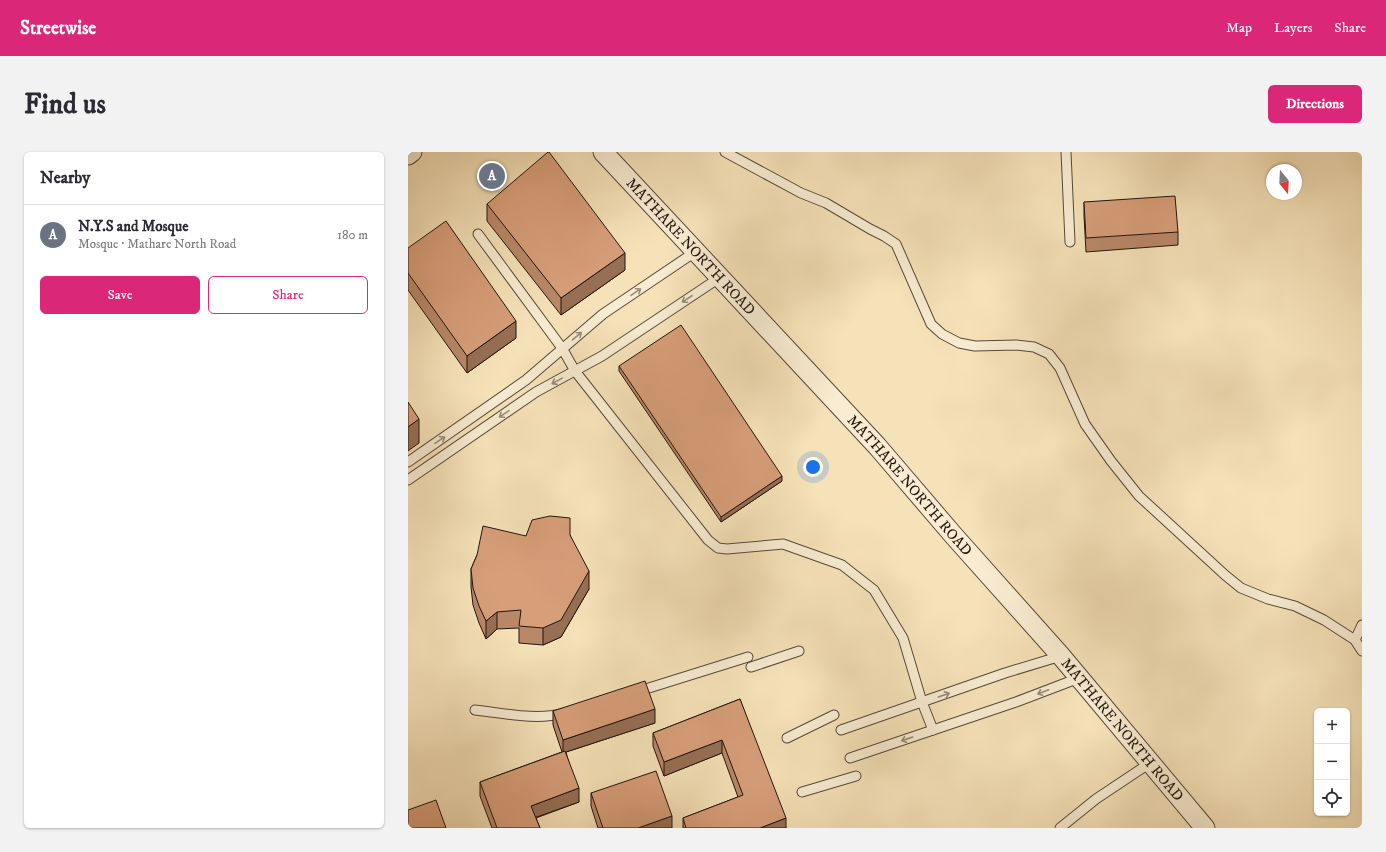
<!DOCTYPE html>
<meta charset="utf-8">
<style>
body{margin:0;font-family:"IM FELL DW Pica",serif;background:#f2f2f3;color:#2b2b33}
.controls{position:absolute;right:12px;bottom:12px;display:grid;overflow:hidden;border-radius:6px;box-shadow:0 1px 3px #0004}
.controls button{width:36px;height:36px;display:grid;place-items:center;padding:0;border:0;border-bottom:1px solid #e1e1e2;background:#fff;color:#2b2b33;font:20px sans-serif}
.compass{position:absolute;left:858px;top:12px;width:36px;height:36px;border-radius:50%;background:#fff;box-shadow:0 1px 3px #0004;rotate:162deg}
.you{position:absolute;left:405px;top:315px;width:14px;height:14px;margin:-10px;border:3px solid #fff;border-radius:50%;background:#1a73e8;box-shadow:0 0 0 6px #1a73e833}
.badge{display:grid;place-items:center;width:26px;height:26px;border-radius:50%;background:#db2777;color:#fff;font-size:13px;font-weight:700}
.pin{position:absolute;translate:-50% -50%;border:2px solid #fff;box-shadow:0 1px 4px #0006}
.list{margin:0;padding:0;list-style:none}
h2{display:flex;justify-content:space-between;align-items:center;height:52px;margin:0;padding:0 16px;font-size:17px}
h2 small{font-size:13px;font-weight:400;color:#7c7c81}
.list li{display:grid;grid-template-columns:26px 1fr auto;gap:12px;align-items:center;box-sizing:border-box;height:60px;padding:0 16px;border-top:1px solid #e1e1e2}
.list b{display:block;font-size:15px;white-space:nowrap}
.list p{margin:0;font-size:13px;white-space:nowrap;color:#7c7c81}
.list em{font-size:13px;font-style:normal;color:#7c7c81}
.actions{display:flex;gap:8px;padding:12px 16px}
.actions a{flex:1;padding:9px 0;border:1px solid #db2777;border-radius:6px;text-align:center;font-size:14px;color:#db2777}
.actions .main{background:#db2777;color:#fff}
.icon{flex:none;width:22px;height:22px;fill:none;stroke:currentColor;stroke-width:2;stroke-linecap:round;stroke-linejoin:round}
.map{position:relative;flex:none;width:954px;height:676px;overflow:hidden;border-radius:6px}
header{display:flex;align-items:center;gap:24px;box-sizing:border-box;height:56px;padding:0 20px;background:#db2777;color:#fff}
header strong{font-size:19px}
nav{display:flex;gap:22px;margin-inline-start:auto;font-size:14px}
.intro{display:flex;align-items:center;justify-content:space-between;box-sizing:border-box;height:96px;padding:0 24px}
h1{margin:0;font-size:28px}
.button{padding:10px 18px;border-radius:6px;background:#db2777;color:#fff;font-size:14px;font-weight:700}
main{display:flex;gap:24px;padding:0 24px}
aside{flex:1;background:#fff;border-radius:6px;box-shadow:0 1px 3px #0004}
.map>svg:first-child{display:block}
</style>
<header>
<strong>Streetwise</strong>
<nav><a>Map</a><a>Layers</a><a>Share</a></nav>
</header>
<div class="intro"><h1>Find us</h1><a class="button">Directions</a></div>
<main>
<aside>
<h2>Nearby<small></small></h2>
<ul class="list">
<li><span class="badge" style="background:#6b7280">A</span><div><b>N.Y.S and Mosque</b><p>Mosque · Mathare North Road</p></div><em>180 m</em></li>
</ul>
<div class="actions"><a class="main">Save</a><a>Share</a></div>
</aside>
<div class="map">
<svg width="954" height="676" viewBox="0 0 954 676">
<rect width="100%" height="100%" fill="#f6e2b9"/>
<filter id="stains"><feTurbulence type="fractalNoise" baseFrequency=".005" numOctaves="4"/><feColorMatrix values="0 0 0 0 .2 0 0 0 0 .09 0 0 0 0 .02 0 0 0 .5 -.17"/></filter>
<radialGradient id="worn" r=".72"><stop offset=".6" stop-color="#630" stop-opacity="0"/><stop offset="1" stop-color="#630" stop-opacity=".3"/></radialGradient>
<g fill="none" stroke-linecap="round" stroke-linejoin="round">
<g stroke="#57483a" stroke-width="11">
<g id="service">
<path d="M 317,0 L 393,41 L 418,51 L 462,77 L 476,84 L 488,92 L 523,172 L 534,182 L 551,191 L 567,194 L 608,193 L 626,195 L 641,202 L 652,216 L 677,272 L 703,309 L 731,344 L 817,423 L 833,436 L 860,447 L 887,454 L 916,468 L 947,488 L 954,499"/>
<path d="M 658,0 L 662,90"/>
<path d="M 70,82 L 154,196 L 167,219 L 300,388 L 310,396 L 319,397 L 375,392 L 434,413 L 466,438 L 495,486 L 514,550 L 525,578"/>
<path d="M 0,310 L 118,228 L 195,162 L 287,100"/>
<path d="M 0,328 L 128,240 L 194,204 L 311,126"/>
<path d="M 947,488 L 954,473"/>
<path d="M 343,515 L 391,499"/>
<path d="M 228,540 L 340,505"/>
<path d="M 67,558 C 96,561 128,569 156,561"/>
<path d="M 433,578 L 597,521 L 653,504"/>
<path d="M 379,586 L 426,563"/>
<path d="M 442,606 L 608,550 L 671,526"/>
<path d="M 394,640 L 448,624"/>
<path d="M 652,676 L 688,647 L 742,611"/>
</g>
</g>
<g stroke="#57483a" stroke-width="21">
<g id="minor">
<path id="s1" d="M 195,0 L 469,294 L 546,384 L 653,504 L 797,676"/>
<path d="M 0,3 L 4,0"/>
</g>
</g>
<use href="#service" stroke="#f9ecd2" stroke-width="9"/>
<use href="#minor" stroke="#f9ecd2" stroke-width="19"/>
</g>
<g fill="#b98869" stroke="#22150f">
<path d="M 676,50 L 770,80 L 770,93 L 678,100 L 676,64 Z"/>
<path d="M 79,52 L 217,118 L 153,163 L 79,69 Z"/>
<path d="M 0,96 L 108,186 L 59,221 L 0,138 Z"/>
<path d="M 211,214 L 374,329 L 313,370 L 211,219 Z"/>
<path d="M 162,383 L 181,437 L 153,485 L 135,493 L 111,491 L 111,476 L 89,477 L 78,487 L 71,471 L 65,453 L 63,435 L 63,417 L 69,403 L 118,384 Z"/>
<path d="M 332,547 L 378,676 L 275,676 L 275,666 L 330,645 L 314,601 L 256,624 L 245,594 L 245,581 Z"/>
<path d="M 145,559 L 247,571 L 158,600 L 171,650 L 128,666 L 132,676 L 84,676 L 72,644 L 72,630 L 154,600 L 145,573 Z"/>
<path d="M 183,641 L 264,676 L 190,676 L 183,654 Z"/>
</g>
<g fill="#966f55" stroke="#22150f">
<path d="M 217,101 L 217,118 L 153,163 L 153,146 Z"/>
<path d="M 108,169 L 108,186 L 59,221 L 59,204 Z"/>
<path d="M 11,267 L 11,291 L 0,299 L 0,275 Z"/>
<path d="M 374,324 L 374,329 L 313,370 L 313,365 Z"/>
<path d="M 181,419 L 181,437 L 153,485 L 135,493 L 135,476 Z"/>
<path d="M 89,460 L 89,477 L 78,487 L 78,469 Z"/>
<path d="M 247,557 L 247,571 L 155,601 L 155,588 Z"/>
<path d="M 314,588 L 314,601 L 256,624 L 256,610 Z"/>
<path d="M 171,636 L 171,650 L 123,667 L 123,654 Z"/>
<path d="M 264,664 L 264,676 L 230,676 Z"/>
<path d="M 378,666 L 378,676 L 352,676 Z"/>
</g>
<g fill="#d79e7a" stroke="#22150f">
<path d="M 140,0 L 141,0 L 217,101 L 153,146 L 79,52 Z"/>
<path d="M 767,44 L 770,80 L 678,86 L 676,50 Z"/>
<path d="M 38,69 L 108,169 L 59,204 L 0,121 L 0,96 Z"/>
<path d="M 273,173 L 374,324 L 313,365 L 211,214 Z"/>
<path d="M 0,250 L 11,267 L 0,275 Z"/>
<path d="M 142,364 L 162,366 L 162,383 L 181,419 L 153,468 L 135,476 L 111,474 L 113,458 L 89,460 L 78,469 L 71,454 L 65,436 L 63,417 L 69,403 L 75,374 L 118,384 L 124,368 Z"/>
<path d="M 237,529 L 247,557 L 155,588 L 145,559 Z"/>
<path d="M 332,547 L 378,666 L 352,676 L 278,676 L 275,666 L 335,643 L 314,588 L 256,610 L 245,581 Z"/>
<path d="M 157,599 L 171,636 L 123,654 L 132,676 L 89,676 L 72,630 Z"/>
<path d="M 248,619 L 264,664 L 230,676 L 195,676 L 183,641 Z"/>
<path d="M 28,648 L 38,676 L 0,676 L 0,658 Z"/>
</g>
<defs><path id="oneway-shaft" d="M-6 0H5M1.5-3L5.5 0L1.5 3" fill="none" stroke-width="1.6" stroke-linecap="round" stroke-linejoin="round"/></defs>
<g stroke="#988b7a">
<use href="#oneway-shaft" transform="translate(228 140) rotate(-34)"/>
<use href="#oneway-shaft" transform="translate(279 147) rotate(146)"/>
<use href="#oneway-shaft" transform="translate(169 184) rotate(-40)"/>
<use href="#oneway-shaft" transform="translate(149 229) rotate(151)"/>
<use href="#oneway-shaft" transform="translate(96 262) rotate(146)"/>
<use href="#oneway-shaft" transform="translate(32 288) rotate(-34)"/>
<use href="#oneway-shaft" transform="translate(635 540) rotate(159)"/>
<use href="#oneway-shaft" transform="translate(536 543) rotate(-19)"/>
<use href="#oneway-shaft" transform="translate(499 587) rotate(161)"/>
</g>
<g text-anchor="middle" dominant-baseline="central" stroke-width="4" stroke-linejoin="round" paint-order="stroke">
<g font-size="15" fill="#22150f" stroke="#f9ecd2">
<text stroke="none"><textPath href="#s1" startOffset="129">MATHARE NORTH ROAD</textPath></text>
<text stroke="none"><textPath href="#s1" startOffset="453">MATHARE NORTH ROAD</textPath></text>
<text stroke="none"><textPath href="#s1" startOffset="777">MATHARE NORTH ROAD</textPath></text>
</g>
</g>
<rect width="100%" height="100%" filter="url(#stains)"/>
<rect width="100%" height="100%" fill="url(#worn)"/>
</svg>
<div class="controls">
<button>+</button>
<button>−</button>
<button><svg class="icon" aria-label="locate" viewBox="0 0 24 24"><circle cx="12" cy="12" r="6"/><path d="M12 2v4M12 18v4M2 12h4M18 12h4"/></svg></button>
</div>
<svg class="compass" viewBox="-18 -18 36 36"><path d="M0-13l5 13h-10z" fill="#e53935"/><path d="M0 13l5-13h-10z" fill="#7c7c81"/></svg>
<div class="you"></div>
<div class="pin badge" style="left:84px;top:24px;background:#6b7280">A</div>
</div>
</main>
